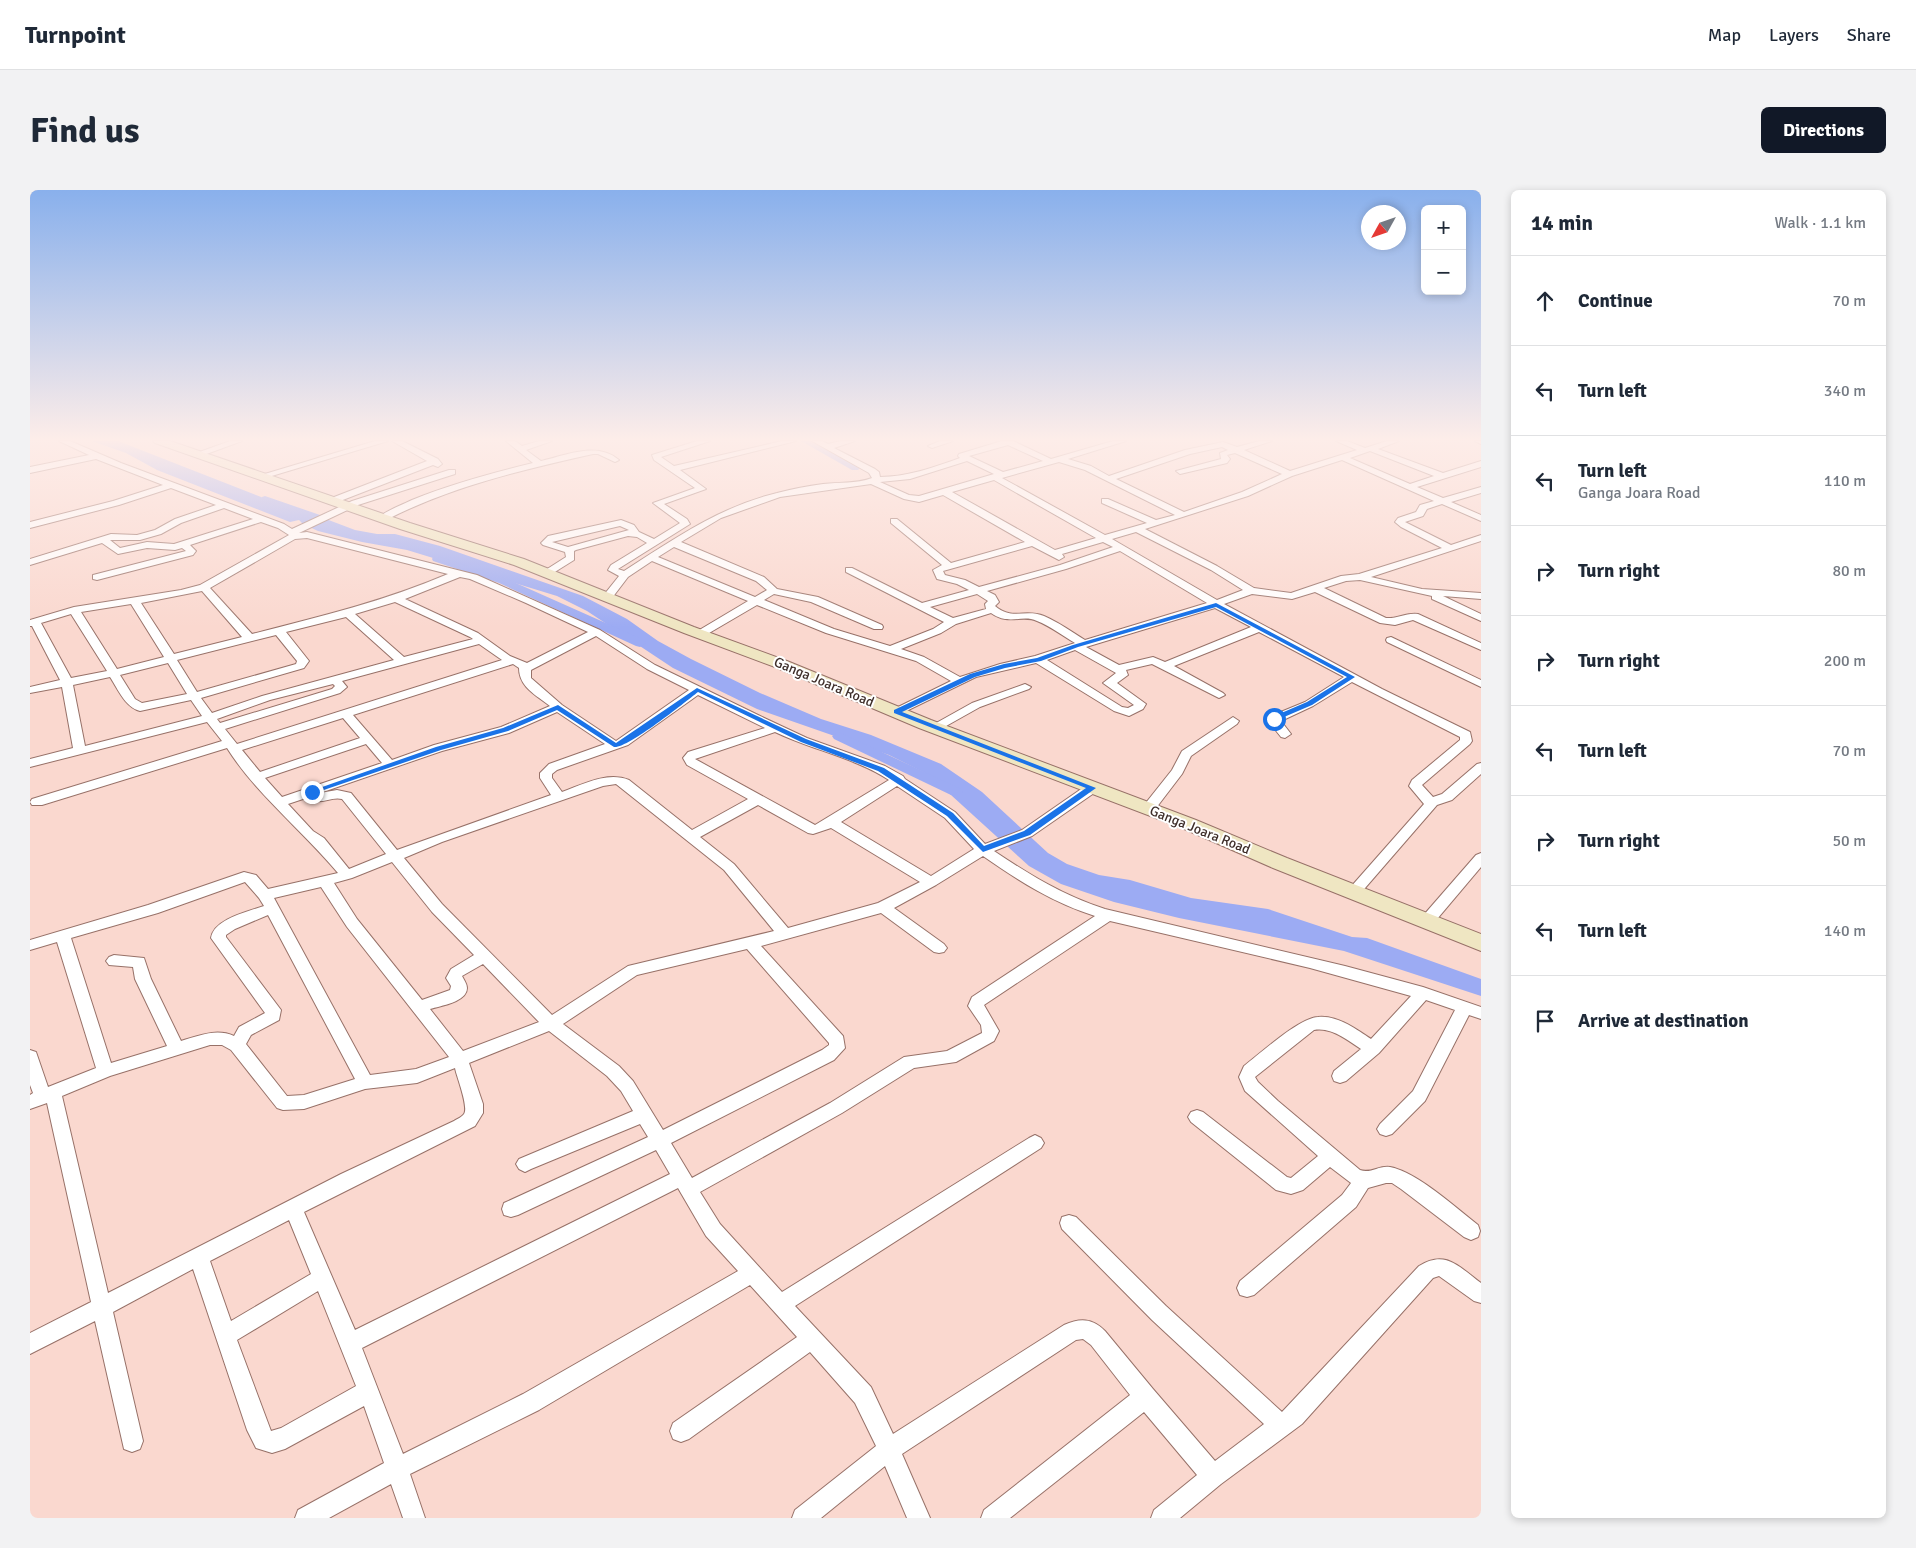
<!DOCTYPE html>
<meta charset="utf-8">
<style>
body{margin:0;font-family:Signika,sans-serif;background:#f2f2f3;color:#1f2937}
.controls{position:absolute;right:15px;top:15px;display:grid;overflow:hidden;border-radius:8px;box-shadow:0 2px 8px #0003}
.controls button{width:45px;height:45px;display:grid;place-items:center;padding:0;border:0;border-bottom:1px solid #e0e1e3;background:#fff;color:#1f2937;font:25px sans-serif}
.compass{position:absolute;left:1331px;top:15px;width:45px;height:45px;border-radius:50%;background:#fff;box-shadow:0 2px 8px #0003;rotate:230deg}
.stop{position:absolute;width:15px;height:15px;margin:-11px;border:4px solid #1a73e8;border-radius:50%;background:#fff}
.stop.end{background:#1a73e8;border-color:#fff;box-shadow:0 1px 5px #0008}
.list{margin:0;padding:0;list-style:none}
h2{display:flex;justify-content:space-between;align-items:center;height:65px;margin:0;padding:0 20px;font-size:21px}
h2 small{font-size:16px;font-weight:400;color:#747a83}
.list li{display:grid;grid-template-columns:32px 1fr auto;gap:15px;align-items:center;box-sizing:border-box;height:90px;padding:0 20px;border-top:1px solid #e0e1e3}
.list b{display:block;font-size:19px;white-space:nowrap}
.list p{margin:0;font-size:16px;white-space:nowrap;color:#747a83}
.list em{font-size:16px;font-style:normal;color:#747a83}
.icon{flex:none;width:28px;height:28px;fill:none;stroke:currentColor;stroke-width:2;stroke-linecap:round;stroke-linejoin:round}
.map{position:relative;flex:none;width:1451px;height:1328px;overflow:hidden;border-radius:8px}
header{display:flex;align-items:center;gap:30px;box-sizing:border-box;height:70px;padding:0 25px;background:#fff;border-bottom:1px solid #e0e1e3}
header strong{font-size:24px}
nav{display:flex;gap:28px;margin-inline-start:auto;font-size:18px}
.intro{display:flex;align-items:center;justify-content:space-between;box-sizing:border-box;height:120px;padding:0 30px}
h1{margin:0;font-size:35px}
.button{padding:12px 22px;border-radius:8px;background:#111827;color:#fff;font-size:18px;font-weight:700}
main{display:flex;gap:30px;padding:0 30px}
aside{flex:1;background:#fff;border-radius:8px;box-shadow:0 2px 8px #0003}
.map>svg:first-child{display:block}
</style>
<header>
<strong>Turnpoint</strong>
<nav><a>Map</a><a>Layers</a><a>Share</a></nav>
</header>
<div class="intro"><h1>Find us</h1><a class="button">Directions</a></div>
<main>
<div class="map">
<svg width="1451" height="1328" viewBox="0 0 1451 1328">
<rect width="100%" height="100%" fill="#fad8cf"/>
<path fill="#9cabf3" d="M 62,251 L 88,251 L 262,319 L 288,326 L 325,340 L 347,344 L 365,344 L 410,356 L 553,406 L 597,429 L 628,451 L 661,469 L 730,503 L 791,529 L 841,545 L 911,574 L 952,602 L 1018,663 L 1037,674 L 1069,685 L 1100,690 L 1161,708 L 1238,719 L 1322,747 L 1337,748 L 1451,789 L 1451,806 L 1314,761 L 1149,728 L 1084,712 L 1031,694 L 999,676 L 899,585 L 859,565 L 727,519 L 643,478 L 557,421 L 527,406 L 377,360 L 332,352 L 288,341 L 273,334 L 269,330 L 260,332 L 127,280 L 96,263 Z"/>
<g fill="none" stroke-linecap="round" stroke-linejoin="round">
<g fill="#9cabf3" fill-rule="evenodd">
<path d="M 771,251 L 782,251 L 830,278 L 828,280 L 822,280 Z"/>
<path d="M 235,306 L 290,325 L 291,327 L 286,330 L 282,329 L 232,311 L 232,307 Z"/>
<path d="M 407,366 L 477,389 L 614,450 L 616,453 L 610,457 L 606,456 L 469,393 L 403,371 L 402,369 L 403,367 Z"/>
<path d="M 809,542 L 931,599 L 933,602 L 931,605 L 921,605 L 804,549 L 802,546 Z"/>
</g>
<g stroke="#977168" stroke-width="2">
<g id="street">
<path d="M 29,251 L 40,251 L 91,273 L 254,334 L 262,339 L 322,311 L 419,280 L 425,280 L 425,284 L 328,315 L 269,343 L 277,342 L 447,385 L 570,440 L 625,475 L 728,525 L 777,548 L 855,576 L 873,586 L 875,589 L 925,622 L 955,654 L 992,640 L 1057,595 L 1067,595 L 1068,598 L 1067,601 L 1002,646 L 964,661 C 1000,685 1034,706 1075,719 L 1315,776 L 1393,797 L 1451,817 L 1451,829 L 1439,825 L 1395,911 L 1362,944 L 1356,946 L 1350,944 L 1347,939 L 1350,934 L 1383,901 L 1425,820 L 1396,810 L 1349,863 L 1316,891 L 1310,893 L 1304,891 L 1302,886 L 1304,881 L 1331,859 C 1317,850 1302,837 1284,840 L 1225,887 L 1228,892 L 1248,911 L 1330,980 C 1341,984 1349,975 1360,977 C 1387,982 1426,1018 1448,1035 L 1450,1041 L 1448,1047 L 1441,1050 L 1434,1047 L 1371,999 L 1362,993 L 1356,993 L 1338,998 L 1326,1017 L 1224,1105 L 1217,1107 L 1210,1105 L 1207,1098 L 1210,1091 L 1312,1005 L 1321,993 L 1300,977 L 1273,1000 L 1261,1004 L 1246,1000 L 1161,932 L 1158,927 L 1161,922 L 1167,920 L 1173,922 L 1257,987 L 1261,988 L 1288,966 L 1215,901 L 1209,887 L 1214,876 C 1231,863 1269,828 1288,827 C 1307,825 1326,839 1341,849 L 1381,806 L 1280,778 L 1080,731 L 954,815 L 969,841 L 964,851 L 926,872 L 884,878 L 812,923 L 670,1002 L 690,1034 L 752,1102 L 999,948 L 1005,945 L 1011,948 L 1014,953 L 1011,958 L 765,1116 L 841,1197 L 863,1244 L 1034,1135 C 1050,1128 1062,1128 1075,1141 L 1123,1199 L 1185,1271 L 1234,1234 L 1122,1130 L 1032,1039 L 1030,1033 L 1032,1027 L 1039,1025 L 1046,1027 L 1136,1116 L 1252,1222 L 1389,1076 C 1416,1059 1429,1077 1451,1093 L 1451,1113 L 1444,1111 L 1409,1086 L 1403,1088 L 1272,1234 L 1191,1294 L 1150,1328 L 1121,1328 L 1124,1320 L 1167,1285 L 1114,1222 L 980,1328 L 951,1328 L 954,1320 L 1100,1205 L 1061,1155 L 1053,1149 L 1046,1150 L 872,1264 L 900,1328 L 877,1328 L 855,1276 L 791,1328 L 762,1328 L 765,1320 L 846,1256 L 825,1213 L 780,1162 L 659,1249 L 651,1252 L 643,1249 L 640,1241 L 643,1233 L 767,1147 L 720,1095 L 509,1220 L 380,1284 L 395,1328 L 373,1328 L 361,1294 L 299,1328 L 265,1328 L 268,1320 L 354,1273 L 334,1216 L 255,1259 L 242,1263 L 226,1258 L 217,1240 L 163,1079 L 83,1122 L 113,1251 L 110,1259 L 102,1262 L 94,1259 L 65,1131 L 0,1164 L 0,1143 L 61,1112 L 17,913 L 0,919 L 0,905 L 3,903 L 0,895 L 0,860 L 6,862 L 18,897 L 66,878 L 27,752 L 0,760 L 0,750 L 118,715 L 214,682 L 226,685 L 238,699 L 308,683 C 273,641 226,604 197,558 L 12,615 L 2,615 L 0,612 L 2,609 L 192,551 L 177,532 L 0,577 L 0,569 L 43,558 L 32,497 L 0,503 L 0,497 L 30,490 L 2,436 L 0,436 L 0,430 L 44,417 L 151,400 L 170,395 L 259,345 L 248,338 L 231,332 L 160,355 L 166,361 L 163,365 L 67,390 L 63,389 L 63,385 L 156,361 L 152,358 L 145,360 L 117,358 L 88,364 L 72,353 L 0,375 L 0,369 L 81,344 L 107,345 L 125,340 L 145,329 L 186,315 L 141,298 L 89,315 L 0,338 L 0,332 L 83,311 L 133,295 L 66,269 L 0,283 L 0,277 L 59,265 ZM 194,318 L 223,329 L 144,354 L 117,352 L 90,358 L 80,350 L 110,350 L 131,344 L 151,333 ZM 277,348 L 418,384 C 355,411 289,427 222,444 L 180,398 L 265,349 ZM 430,387 L 440,389 L 496,413 L 558,442 L 497,473 L 480,466 L 448,443 L 375,409 ZM 172,401 L 212,447 L 144,464 L 111,413 ZM 365,412 L 440,447 L 443,449 L 374,467 L 325,424 ZM 101,414 L 134,467 L 87,479 L 51,422 ZM 41,424 L 77,481 L 41,488 L 11,433 ZM 316,427 L 364,470 L 232,506 L 182,523 L 171,508 L 274,478 L 279,471 L 256,442 ZM 246,445 L 267,471 L 266,474 L 167,502 L 147,470 ZM 566,446 L 617,479 L 659,500 L 586,551 L 532,515 L 501,488 L 501,480 ZM 449,454 L 472,470 L 207,554 L 195,539 L 310,503 L 317,497 L 312,491 ZM 138,473 L 157,504 L 112,513 L 105,509 L 90,485 ZM 483,474 L 489,478 C 489,497 506,505 520,516 L 471,537 L 404,555 L 362,570 L 323,525 ZM 80,487 C 88,499 95,517 110,521 L 161,510 L 172,526 L 55,556 L 43,495 ZM 303,494 L 305,496 L 302,499 L 190,533 L 187,529 L 240,510 ZM 668,505 L 735,538 L 658,562 L 653,568 L 657,575 L 718,609 L 662,640 L 599,590 C 577,581 552,595 532,602 L 522,588 L 522,584 L 527,580 L 598,555 ZM 527,522 L 575,554 L 519,574 L 510,583 L 510,588 L 521,605 L 367,660 L 321,603 L 307,600 L 290,603 L 412,561 L 479,543 ZM 313,528 L 330,548 L 230,582 L 212,560 ZM 745,542 C 780,559 828,569 859,590 L 785,635 L 665,569 ZM 336,554 L 352,573 L 252,607 L 235,588 ZM 586,594 L 694,680 L 744,741 L 598,776 L 522,825 L 412,714 L 374,668 L 412,652 L 573,596 ZM 867,596 L 915,628 L 944,659 L 901,686 L 811,632 ZM 279,607 C 288,617 300,606 312,609 L 356,664 L 319,679 L 294,648 L 283,641 L 258,614 ZM 728,615 L 778,643 L 783,644 L 801,638 L 890,692 L 848,713 L 758,738 L 704,674 L 670,647 ZM 953,666 C 989,691 1023,713 1065,726 L 942,807 L 938,816 L 951,835 L 952,843 L 917,861 L 874,867 L 800,913 L 662,988 L 641,953 L 804,870 L 815,858 L 813,846 L 731,756 L 851,723 L 904,762 L 909,763 L 914,762 L 917,758 L 914,754 L 864,718 L 906,695 ZM 362,672 L 402,722 L 444,765 L 421,779 L 416,788 L 421,796 L 420,800 L 392,810 L 327,729 L 304,693 L 322,688 ZM 215,692 L 229,708 L 234,716 C 217,722 184,729 181,748 L 235,823 L 209,837 L 204,846 C 186,838 169,846 151,851 L 121,789 L 114,768 L 84,765 L 79,767 L 76,771 L 79,775 L 103,777 L 105,789 L 137,856 L 81,873 L 41,748 L 128,723 ZM 291,697 L 317,737 L 419,867 L 386,879 L 340,885 L 244,708 ZM 238,725 L 325,889 L 274,905 L 257,906 L 216,854 L 221,845 L 249,830 L 251,820 L 196,747 L 196,745 L 205,739 ZM 717,759 L 799,853 L 799,855 L 792,860 L 633,940 L 603,891 L 589,876 L 533,834 L 607,785 ZM 453,774 L 509,832 L 433,861 L 400,819 C 410,816 437,812 437,798 C 437,794 434,790 432,786 ZM 519,841 L 577,886 L 591,901 L 603,921 L 489,969 L 486,974 L 489,979 L 495,982 L 501,979 L 610,934 L 618,947 L 474,1013 L 472,1019 L 474,1025 L 481,1027 L 488,1025 L 626,960 L 640,984 L 325,1140 L 274,1022 L 445,936 L 453,923 L 453,914 L 439,873 ZM 180,855 L 192,855 L 201,860 L 247,918 L 253,920 L 274,919 L 335,899 L 387,893 L 425,878 C 427,888 439,917 434,924 C 432,927 427,929 424,931 L 311,984 L 78,1103 L 32,906 L 80,886 ZM 648,998 L 676,1046 L 708,1081 L 493,1204 L 373,1264 L 332,1158 ZM 259,1030 L 281,1084 L 201,1131 L 180,1071 ZM 288,1101 L 326,1196 L 251,1238 L 241,1241 L 207,1150 Z"/>
<path d="M 200,251 L 212,251 L 171,266 L 164,264 Z"/>
<path d="M 345,251 L 358,251 L 235,288 L 228,286 Z"/>
<path d="M 362,251 L 372,251 L 408,269 L 412,274 L 408,277 L 403,275 L 305,313 L 299,313 L 299,309 L 397,271 Z"/>
<path d="M 476,251 L 485,251 L 492,256 L 509,251 L 522,251 L 496,260 L 511,271 C 536,265 568,251 589,270 L 585,272 L 568,264 L 563,264 C 492,280 422,296 356,330 L 350,330 L 348,328 C 357,320 372,315 382,310 C 421,294 462,283 503,273 Z"/>
<path d="M 667,251 L 680,251 L 631,267 L 644,276 L 752,251 L 766,251 L 650,280 L 676,299 L 634,314 L 657,329 L 660,334 L 588,379 L 594,381 C 644,349 689,317 747,303 C 762,299 778,296 793,294 C 809,292 826,294 842,288 L 839,283 L 782,251 L 792,251 L 798,254 L 811,251 L 825,251 L 804,258 L 845,279 L 849,282 L 850,287 C 878,287 904,277 930,268 L 928,266 L 929,264 L 972,251 L 983,251 L 1021,269 L 1083,251 L 1096,251 L 1038,269 L 1061,276 L 1079,286 L 1155,260 L 1193,252 L 1207,257 L 1229,251 L 1242,251 L 1214,260 L 1260,281 L 1327,260 L 1306,251 L 1317,251 L 1335,258 L 1357,251 L 1369,251 L 1348,259 L 1413,283 L 1451,271 L 1451,277 L 1387,297 L 1413,308 L 1451,297 L 1451,303 L 1421,312 L 1451,325 L 1451,331 L 1412,314 L 1397,319 L 1393,326 L 1375,332 L 1421,355 L 1451,345 L 1451,351 L 1341,387 L 1392,399 L 1451,403 L 1451,409 L 1413,406 L 1451,424 L 1451,431 L 1402,409 L 1402,406 L 1330,390 L 1316,391 L 1294,398 L 1356,428 C 1367,429 1377,422 1388,424 L 1451,453 L 1451,460 L 1383,430 L 1365,435 L 1350,433 L 1285,402 L 1262,409 L 1222,404 L 1194,414 L 1352,499 L 1440,542 L 1442,551 L 1440,554 L 1392,595 L 1403,607 L 1412,604 L 1447,574 L 1451,573 L 1451,584 L 1422,610 L 1407,615 L 1329,705 L 1319,705 L 1317,702 L 1319,699 L 1394,614 L 1379,596 L 1382,590 L 1430,550 L 1430,547 L 1322,492 L 1283,516 L 1251,531 L 1261,544 L 1255,548 L 1251,547 L 1239,532 L 1241,526 L 1275,512 L 1314,487 L 1229,442 L 1144,476 L 1193,503 L 1195,505 L 1189,508 L 1122,474 L 1096,480 L 1098,485 L 1087,493 L 1116,514 L 1113,519 L 1099,526 L 1084,521 L 1006,473 L 946,487 L 866,526 L 860,522 L 862,520 L 921,491 L 886,471 L 796,443 L 727,415 L 674,446 L 666,446 L 665,444 L 666,442 L 718,411 L 622,371 L 598,387 L 582,408 L 574,408 L 573,406 L 589,386 L 578,380 L 581,375 L 617,353 L 607,347 L 598,346 L 546,360 L 544,361 L 544,370 L 520,385 L 514,385 L 514,381 L 536,367 L 535,362 L 513,355 L 511,353 L 518,346 L 591,330 L 604,335 L 609,342 L 624,349 L 650,333 L 623,313 L 665,298 L 624,270 L 622,265 ZM 978,255 L 1013,271 L 973,282 L 939,266 ZM 1192,257 L 1198,260 L 1190,263 L 1191,269 L 1146,281 L 1150,284 L 1197,273 L 1200,269 L 1197,265 L 1205,263 L 1252,284 L 1212,302 L 1154,322 L 1086,289 L 1160,264 ZM 1340,261 L 1404,286 L 1380,294 L 1320,268 ZM 1312,270 L 1404,311 L 1390,315 L 1386,322 L 1368,328 L 1365,332 L 1371,337 L 1412,358 L 1329,384 L 1311,386 L 1261,403 L 1224,398 L 1187,376 L 1115,339 L 1218,306 L 1262,286 ZM 937,271 L 964,284 L 889,306 L 879,305 L 850,292 L 880,289 ZM 1029,272 L 1055,280 L 1145,325 L 1126,330 L 1078,309 L 1072,309 L 1072,313 L 1117,333 L 1075,345 L 972,288 ZM 964,290 L 1066,348 L 1025,360 L 922,302 ZM 841,294 L 874,309 L 889,312 L 913,305 L 995,352 L 921,373 L 867,329 L 861,329 L 861,333 L 912,375 L 903,380 L 907,389 L 927,394 L 939,400 L 892,413 L 822,378 L 816,378 L 816,382 L 914,432 L 903,439 L 860,456 L 804,439 L 734,410 L 744,404 L 781,412 L 844,439 L 852,439 L 853,437 L 852,435 L 788,407 L 747,399 L 734,387 L 651,352 L 691,328 L 750,307 ZM 590,336 L 599,340 L 538,357 L 522,352 ZM 1106,342 L 1181,380 L 1213,400 L 1187,410 L 1082,349 ZM 1073,352 L 1083,357 L 1030,375 L 949,397 L 935,390 L 915,385 L 913,381 L 1002,356 L 1029,370 L 1034,367 L 1032,364 ZM 644,357 L 726,391 L 737,400 L 725,407 L 628,367 ZM 1090,361 L 1177,413 L 1055,450 C 1042,442 1028,432 1014,426 C 995,418 983,431 965,416 L 969,412 L 965,405 L 957,401 L 1036,379 ZM 947,404 L 958,411 L 955,414 L 956,419 L 923,428 L 900,417 ZM 1185,418 L 1221,437 L 1135,472 L 1123,467 L 1089,475 L 1056,457 ZM 961,423 C 979,436 992,424 1007,431 C 1020,436 1033,446 1045,453 L 1005,466 L 970,474 L 930,487 L 894,467 L 871,459 L 911,443 L 926,434 ZM 1045,460 L 1086,483 L 1073,493 L 1104,515 L 1098,518 L 1092,517 L 1017,470 Z"/>
<path d="M 910,251 L 923,251 L 902,258 L 898,256 Z"/>
<path d="M 1445,251 L 1451,251 L 1451,254 Z"/>
<path d="M 1361,447 L 1451,490 L 1451,497 L 1357,452 L 1356,450 L 1357,448 Z"/>
<path d="M 995,494 L 1001,497 L 999,499 L 950,517 L 909,540 L 901,540 L 899,537 L 942,513 Z"/>
<path d="M 1203,527 L 1209,531 L 1207,534 L 1161,566 L 1152,584 L 1123,622 L 1113,622 L 1111,619 L 1142,580 L 1152,561 Z"/>
<path d="M 1451,663 L 1451,677 L 1402,735 L 1397,736 L 1392,735 L 1390,731 L 1392,727 L 1446,665 Z"/>
</g>
</g>
<g stroke="#977168" stroke-width="2">
<path id="secondary" d="M 123,251 L 140,251 L 380,333 L 494,369 L 664,437 L 757,471 L 901,530 L 1166,630 L 1257,668 L 1451,744 L 1451,761 L 1243,678 L 1152,638 L 889,538 L 745,477 L 654,443 L 484,375 L 370,339 L 125,253 Z"/>
</g>
<use href="#street" fill="#fff" fill-rule="evenodd"/>
<use href="#secondary" fill="#efe6c2" fill-rule="evenodd"/>
</g>
<linearGradient id="sky" x2="0" y2="1"><stop stop-color="#89b0ec"/><stop offset="0.57" stop-color="#fdede9"/><stop offset="1" stop-color="#fdede9" stop-opacity="0"/></linearGradient>
<rect width="1451" height="437" fill="url(#sky)"/>
<path fill="#1a73e8" d="M 1186,413 L 1325,487 L 1282,515 L 1247,530 L 1242,530 L 1242,527 L 1277,512 L 1317,487 L 1186,417 L 1048,457 L 1011,471 L 975,478 L 945,487 L 872,522 L 1066,598 L 1000,645 L 953,662 L 917,626 L 848,581 L 771,552 L 668,502 C 654,513 597,559 584,557 L 527,520 L 478,541 L 411,560 L 285,603 L 278,602 L 406,557 L 473,538 L 528,515 L 586,553 L 667,498 L 776,549 L 854,578 L 923,623 L 954,656 L 994,641 L 1056,598 L 864,523 L 864,520 L 940,484 L 974,474 L 1007,468 L 1043,455 Z"/>
<g text-anchor="middle" dominant-baseline="central" stroke-width="4" stroke-linejoin="round" paint-order="stroke">
<g font-size="14" fill="#3e2e2a" stroke="#fff">
<text transform="translate(794 492) rotate(23)">Ganga Joara Road</text>
<text transform="translate(1170 640) rotate(22)">Ganga Joara Road</text>
</g>
</g>
</svg>
<div class="controls">
<button>+</button>
<button>−</button>
</div>
<svg class="compass" viewBox="-18 -18 36 36"><path d="M0-13l5 13h-10z" fill="#e53935"/><path d="M0 13l5-13h-10z" fill="#747a83"/></svg>
<div class="stop" style="left:1244px;top:529px"></div>
<div class="stop end" style="left:282px;top:602px"></div>
</div>
<aside>
<h2>14 min<small>Walk · 1.1 km</small></h2>
<ul class="list">
<li><svg class="icon" aria-label="ahead" viewBox="0 0 24 24"><path d="M12 20V5M6 11l6-6 6 6"/></svg><div><b>Continue</b></div><em>70 m</em></li>
<li><svg class="icon" aria-label="left" viewBox="0 0 24 24"><path d="M17 20v-9H6M10 6l-5 5 5 5"/></svg><div><b>Turn left</b></div><em>340 m</em></li>
<li><svg class="icon" aria-label="left" viewBox="0 0 24 24"><path d="M17 20v-9H6M10 6l-5 5 5 5"/></svg><div><b>Turn left</b><p>Ganga Joara Road</p></div><em>110 m</em></li>
<li><svg class="icon" aria-label="right" viewBox="0 0 24 24"><path d="M7 20v-9h11M14 6l5 5-5 5"/></svg><div><b>Turn right</b></div><em>80 m</em></li>
<li><svg class="icon" aria-label="right" viewBox="0 0 24 24"><path d="M7 20v-9h11M14 6l5 5-5 5"/></svg><div><b>Turn right</b></div><em>200 m</em></li>
<li><svg class="icon" aria-label="left" viewBox="0 0 24 24"><path d="M17 20v-9H6M10 6l-5 5 5 5"/></svg><div><b>Turn left</b></div><em>70 m</em></li>
<li><svg class="icon" aria-label="right" viewBox="0 0 24 24"><path d="M7 20v-9h11M14 6l5 5-5 5"/></svg><div><b>Turn right</b></div><em>50 m</em></li>
<li><svg class="icon" aria-label="left" viewBox="0 0 24 24"><path d="M17 20v-9H6M10 6l-5 5 5 5"/></svg><div><b>Turn left</b></div><em>140 m</em></li>
<li><svg class="icon" aria-label="arrive" viewBox="0 0 24 24"><path d="M6 21V4h12l-3 4 3 4H6"/></svg><div><b>Arrive at destination</b></div></li>
</ul>
</aside>
</main>
